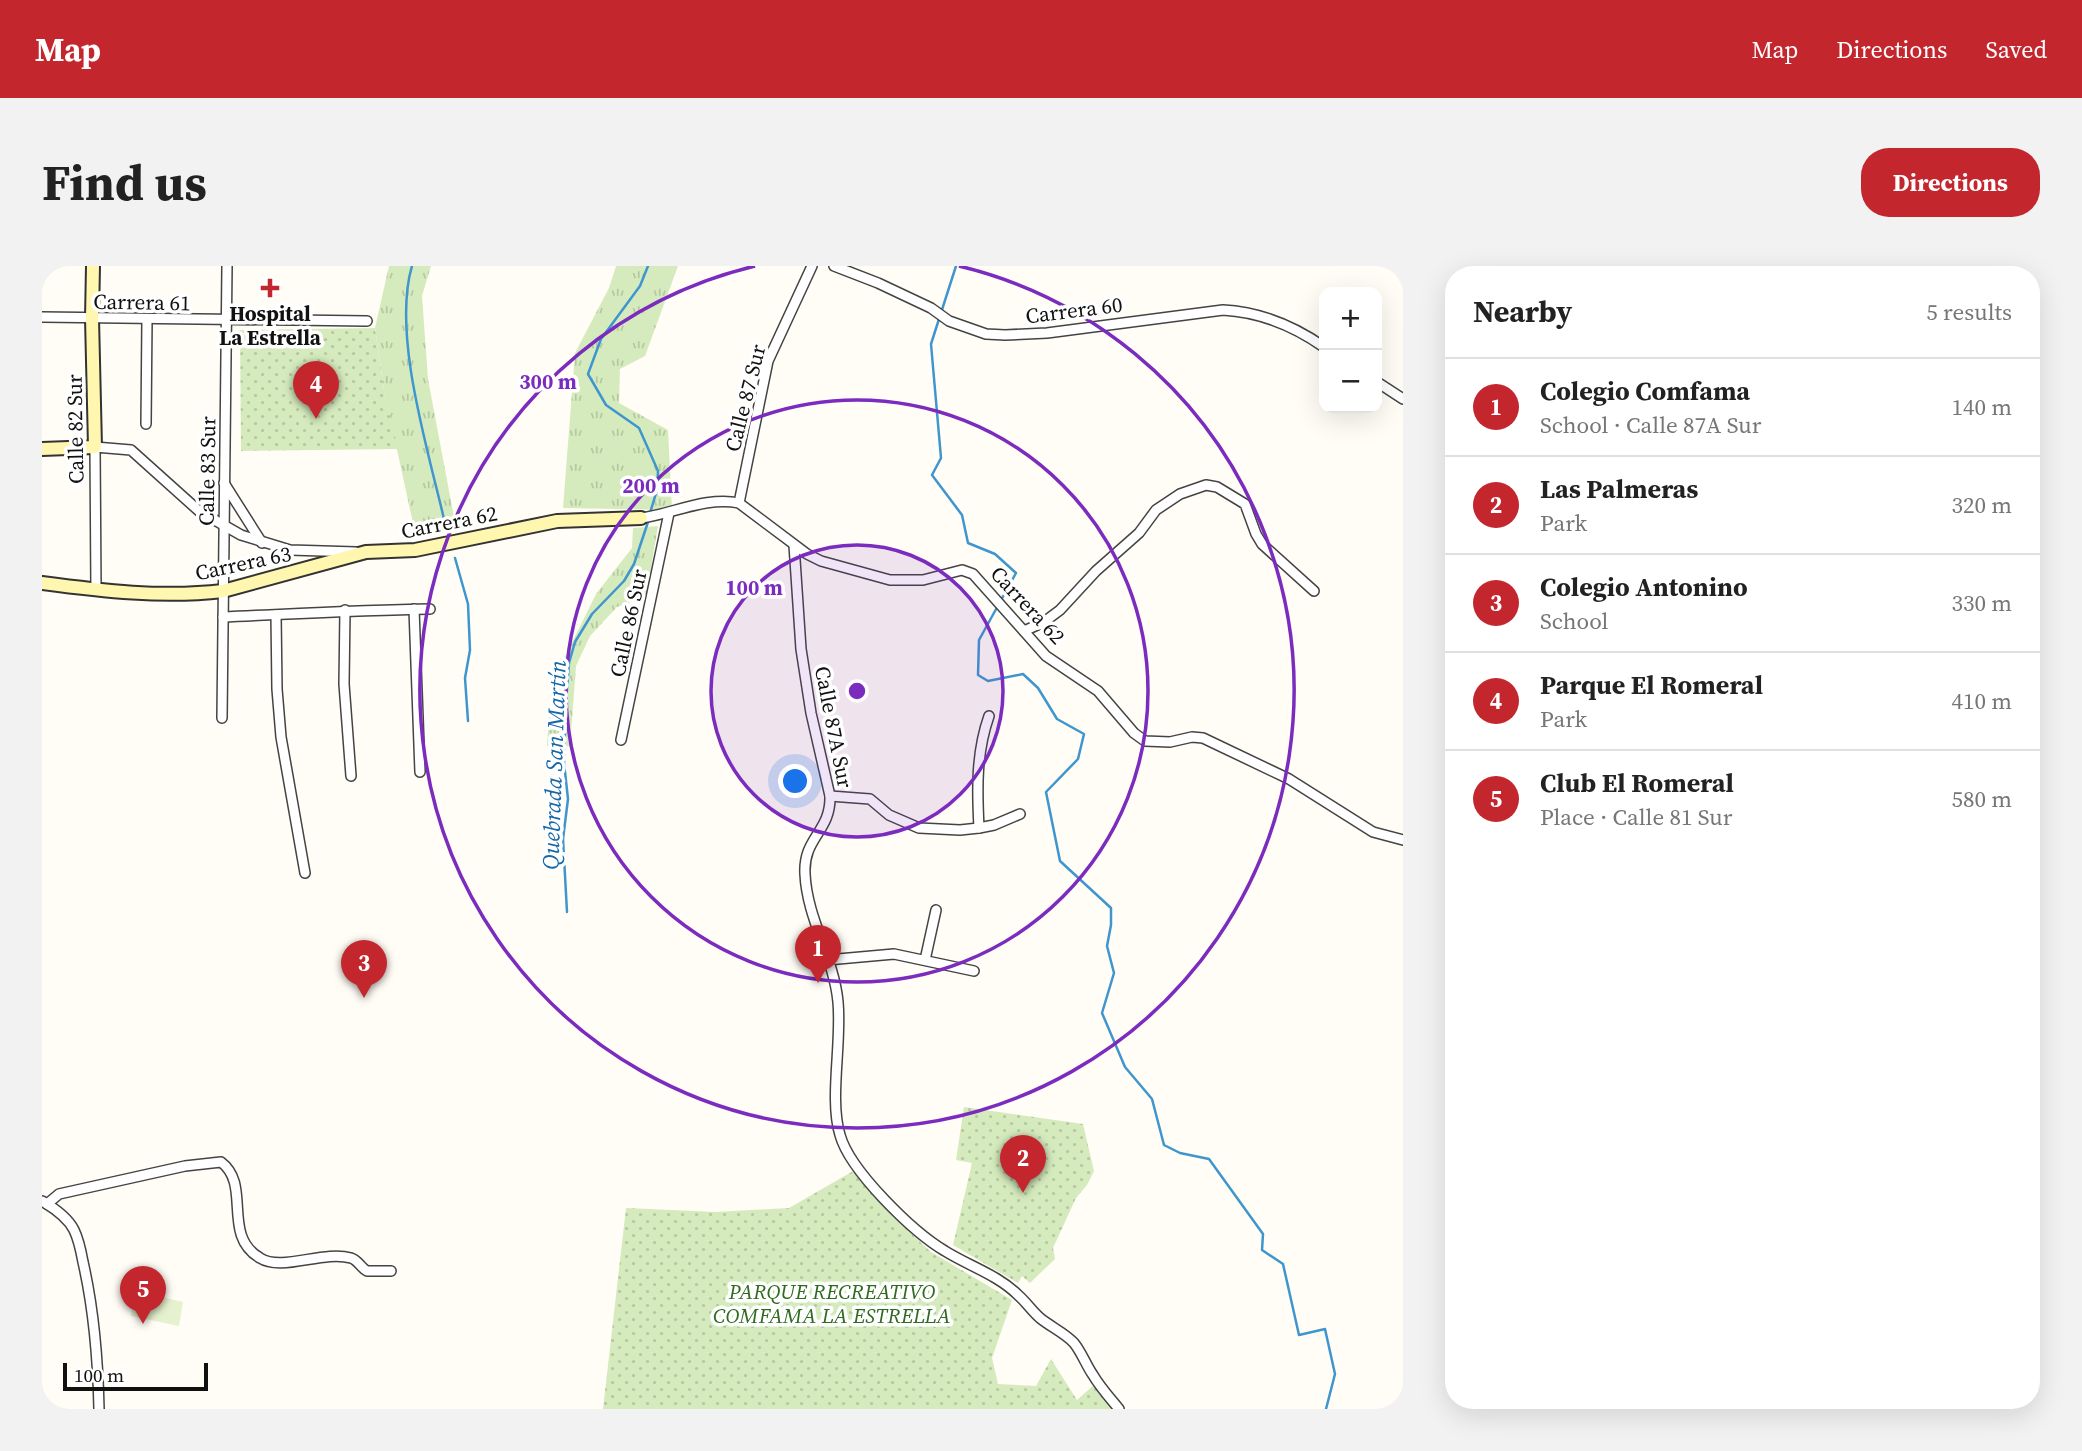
<!DOCTYPE html>
<meta charset="utf-8">
<style>
body{margin:0;font-family:"Source Serif 4",serif;background:#f2f2f2;color:#222}
.controls{position:absolute;right:21px;top:21px;display:grid;overflow:hidden;border-radius:14px;box-shadow:0 7px 28px #0002}
.controls button{width:63px;height:63px;display:grid;place-items:center;padding:0;border:0;border-bottom:2px solid #e0e0e0;background:#fff;color:#222;font:35px sans-serif}
.scale{position:absolute;left:21px;bottom:18px;width:145px;box-sizing:border-box;padding-left:7px;border:4px solid #111;border-top:0;font-size:19px;line-height:24px;white-space:nowrap;color:#111;-webkit-text-stroke:5px #fff;paint-order:stroke}
.you{position:absolute;left:754px;top:516px;width:24px;height:24px;margin:-18px;border:5px solid #fff;border-radius:50%;background:#1a73e8;box-shadow:0 0 0 10px #1a73e833}
.badge{display:grid;place-items:center;width:46px;height:46px;border-radius:50%;background:#c4262e;color:#fff;font-size:23px;font-weight:700}
.pin{position:absolute;translate:-50% -58px;filter:drop-shadow(0 2px 4px #0008)}
.pin::after{content:'';position:absolute;top:37px;width:24px;height:21px;background:inherit;clip-path:polygon(0 0,100% 0,50% 100%)}
.list{margin:0;padding:0;list-style:none}
h2{display:flex;justify-content:space-between;align-items:center;height:91px;margin:0;padding:0 28px;font-size:30px}
h2 small{font-size:23px;font-weight:400;color:#767676}
.list li{display:grid;grid-template-columns:46px 1fr auto;gap:21px;align-items:center;box-sizing:border-box;height:98px;padding:0 28px;border-top:2px solid #e0e0e0}
.list b{display:block;font-size:26px;white-space:nowrap}
.list p{margin:0;font-size:23px;white-space:nowrap;color:#767676}
.list em{font-size:23px;font-style:normal;color:#767676}
.map{position:relative;flex:none;width:1361px;height:1143px;overflow:hidden;border-radius:28px}
header{display:flex;align-items:center;gap:42px;box-sizing:border-box;height:98px;padding:0 35px;background:#c4262e;color:#fff}
header strong{font-size:33px}
nav{display:flex;gap:38px;margin-inline-start:auto;font-size:24px}
.intro{display:flex;align-items:center;justify-content:space-between;box-sizing:border-box;height:168px;padding:0 42px}
h1{margin:0;font-size:49px}
.button{padding:18px 32px;border-radius:28px;background:#c4262e;color:#fff;font-size:24px;font-weight:700}
main{display:flex;gap:42px;padding:0 42px}
aside{flex:1;background:#fff;border-radius:28px;box-shadow:0 7px 28px #0002}
.map>svg:first-child{display:block}
</style>
<header>
<strong>Map</strong>
<nav><a>Map</a><a>Directions</a><a>Saved</a></nav>
</header>
<div class="intro"><h1>Find us</h1><a class="button">Directions</a></div>
<main>
<div class="map">
<svg width="1361" height="1143" viewBox="0 0 1361 1143">
<defs>
<pattern id="grass-tufts" width="24" height="20" patternUnits="userSpaceOnUse" patternTransform="scale(1.75)"><rect width="24" height="20" fill="#d5ebbd"/><path d="M3 7l-1-3M5 7V3M7 7l1-3M15 17l-1-3M17 17v-4M19 17l1-3" fill="none" stroke="#b6c8a1"/></pattern>
<pattern id="park-dots" width="8" height="8" patternUnits="userSpaceOnUse" patternTransform="scale(1.75)"><rect width="8" height="8" fill="#d5ebbd"/><path d="M2 2h.1M6 6h.1" fill="none" stroke="#b6c8a1" stroke-width="1.8" stroke-linecap="round"/></pattern>
</defs>
<rect width="100%" height="100%" fill="#fffdf5"/>
<g fill="url(#grass-tufts)">
<path d="M 347,0 L 389,0 L 380,30 L 386,113 L 414,262 L 374,271 L 342,124 L 333,62 Z"/>
<path d="M 574,0 L 636,0 L 603,90 L 578,103 L 577,137 L 626,164 L 630,244 L 521,242 L 533,87 L 567,22 Z"/>
<path d="M 616,260 L 604,331 L 575,341 L 548,370 L 534,400 L 528,480 L 505,480 L 509,419 L 554,328 L 590,282 L 591,262 Z"/>
</g>
<g fill="url(#park-dots)">
<path d="M 333,62 L 342,124 L 356,183 L 199,185 L 198,64 Z"/>
<path d="M 922,841 L 1041,858 L 1052,905 L 1045,919 L 1034,932 L 1011,982 L 1013,993 L 988,1017 L 980,1010 L 976,1017 L 911,979 L 930,897 L 914,894 Z"/>
<path d="M 813,904 L 850,950 L 889,986 L 970,1034 L 950,1092 L 956,1118 L 994,1120 L 1009,1093 L 1035,1134 L 1053,1118 L 1072,1143 L 561,1143 L 584,942 L 674,946 L 747,942 Z"/>
</g>
<path fill="#e6f2cf" d="M 93,1025 L 141,1036 L 137,1060 L 89,1050 Z"/>
<g fill="none" stroke-linecap="round" stroke-linejoin="round">
<g stroke="#3f96cf" stroke-width="2.5">
<path d="M 370,0 C 349,71 389,193 405,266"/>
<path d="M 606,0 L 598,20 L 559,73 L 546,108 L 564,139 L 597,162 L 616,205 L 615,224 L 608,247"/>
<path d="M 914,0 L 889,78 L 899,192 L 890,209 L 920,249 L 926,277 L 953,288 L 974,307 L 937,374 L 936,409 L 946,415 L 981,408 L 996,422 L 1015,453 L 1042,468 L 1036,493 L 1004,526 L 1018,595 L 1069,642 L 1069,659 L 1065,680 L 1072,707 L 1060,747 L 1083,801 L 1110,833 L 1122,879 L 1138,887 L 1167,893 L 1221,968 L 1220,984 L 1241,998 L 1257,1069 L 1283,1063 L 1293,1108 L 1284,1143"/>
<path d="M 413,292 L 426,338 L 428,384 L 423,412 L 426,455"/>
<path d="M 525,646 L 521,573 L 526,533 L 522,497 L 524,436 L 527,397 L 533,376 L 550,348 L 582,315 L 592,298 L 607,253"/>
</g>
<g stroke="#444" stroke-width="12">
<g id="street">
<path d="M 792,0 L 836,17 L 889,42 L 907,55 L 944,68 L 963,69 L 1005,67 L 1181,44 C 1218,46 1252,60 1282,81"/>
<path d="M 0,51 L 325,55"/>
<path d="M 1335,116 L 1361,133"/>
<path d="M 104,158 L 105,53"/>
<path d="M 182,217 L 220,277"/>
<path d="M 697,237 L 726,95 L 770,0"/>
<path d="M 599,252 C 631,248 664,230 697,237 L 765,288 L 779,295 L 848,314 L 881,314 L 920,304 L 931,308 L 1004,390 L 1056,425 L 1092,467 L 1103,475 L 1128,476 L 1150,471 L 1161,472 L 1247,513 L 1331,566 L 1361,574"/>
<path d="M 752,279 L 759,383 L 769,447 L 788,530 C 789,566 761,571 763,608 C 765,653 792,692 796,736 C 800,777 787,833 798,869 C 808,905 871,966 903,985 C 927,1000 956,1009 976,1029 C 984,1036 990,1045 998,1052 C 1009,1061 1023,1067 1032,1077 C 1040,1087 1044,1099 1051,1109 C 1058,1121 1068,1132 1077,1143"/>
<path d="M 54,324 L 53,181 L 89,184 L 157,245 L 199,269 L 248,284 L 314,286"/>
<path d="M 372,343 L 378,506"/>
<path d="M 303,344 L 302,418 L 309,510"/>
<path d="M 234,349 L 235,423 L 239,471 L 263,607"/>
<path d="M 181,351 C 250,348 319,344 388,343"/>
<path d="M 982,365 L 1002,356 L 1018,344 L 1054,305 L 1097,267 L 1114,244 L 1138,228 L 1164,219 L 1175,221 L 1203,238 L 1214,268 L 1220,278 L 1272,325"/>
<path d="M 180,452 L 185,0"/>
<path d="M 579,474 L 627,247"/>
<path d="M 788,530 L 828,533 L 847,549 L 877,562 L 918,564 L 937,562 L 952,559 L 978,548"/>
<path d="M 937,562 C 935,524 934,487 947,450"/>
<path d="M 785,694 L 852,688 L 932,705"/>
<path d="M 883,694 L 894,644"/>
<path d="M 0,935 C 12,942 26,952 32,964 C 37,974 39,985 41,996 C 52,1044 56,1094 57,1143"/>
<path d="M 5,938 L 17,928 L 143,900 L 179,896 C 210,919 179,969 218,992 C 240,1006 281,984 309,992 C 316,994 319,1002 325,1005 L 349,1005"/>
</g>
</g>
<g stroke="#333" stroke-width="16">
<g id="secondary">
<path d="M 0,183 L 53,181 L 50,52 L 51,0"/>
<path d="M 0,317 C 60,325 121,332 181,325 L 324,286 L 373,284 L 515,255 L 599,252"/>
</g>
</g>
<use href="#street" stroke="#fff" stroke-width="9"/>
<use href="#secondary" stroke="#fff6b0" stroke-width="12"/>
</g>
<circle cx="815" cy="425" r="146" fill="#7b2cbf" fill-opacity=".12"/>
<g fill="none" stroke="#7b2cbf" stroke-width="3.5">
<circle cx="815" cy="425" r="146"/>
<circle cx="815" cy="425" r="291"/>
<path d="M917 0A437 437 0 1 1 713 0"/>
</g>
<path fill="#c4262e" stroke="#fff" stroke-width="2.5" d="M224.5 11.5h7v7h7v7h-7v7h-7v-7h-7v-7h7z"/>
<g text-anchor="middle" dominant-baseline="central" stroke-width="7" stroke-linejoin="round" paint-order="stroke">
<g font-size="21" fill="#111" stroke="#fff">
<text transform="translate(100 36) rotate(1)">Carrera 61</text>
<text transform="translate(1032 44) rotate(-7)">Carrera 60</text>
<text transform="translate(703 132) rotate(-76)">Calle 87 Sur</text>
<text transform="translate(33 163) rotate(-91)">Calle 82 Sur</text>
<text transform="translate(165 205) rotate(-89)">Calle 83 Sur</text>
<text transform="translate(407 256) rotate(-11)">Carrera 62</text>
<text transform="translate(201 297) rotate(-12)">Carrera 63</text>
<text transform="translate(986 339) rotate(47)">Carrera 62</text>
<text transform="translate(586 357) rotate(-78)">Calle 86 Sur</text>
<text transform="translate(792 461) rotate(79)">Calle 87A Sur</text>
</g>
<g font-size="21" font-weight="bold" fill="#111" stroke="#fff">
<text x="228" y="47">Hospital<tspan x="228" dy="24">La Estrella</tspan></text>
</g>
<g font-size="21" font-style="italic" fill="#2f6b1f" stroke="#fff">
<text x="790" y="1025">PARQUE RECREATIVO<tspan x="790" dy="24">COMFAMA LA ESTRELLA</tspan></text>
</g>
<g font-size="23" font-style="italic" fill="#1768a6" stroke="#fff">
<text transform="translate(512 499) rotate(-88)">Quebrada San Martín</text>
</g>
</g>
<circle cx="815" cy="425" r="10" fill="#7b2cbf" stroke="#fff" stroke-width="3.5"/>
<g font-size="21" text-anchor="middle" font-weight="bold" fill="#7b2cbf" stroke="#fff" stroke-width="7" stroke-linejoin="round" paint-order="stroke">
<text x="506" y="123">300 m</text>
<text x="609" y="227">200 m</text>
<text x="712" y="329">100 m</text>
</g>
</svg>
<div class="controls">
<button>+</button>
<button>−</button>
</div>
<div class="scale">100 m</div>
<div class="you"></div>
<div class="pin badge" style="left:776px;top:717px">1</div>
<div class="pin badge" style="left:981px;top:927px">2</div>
<div class="pin badge" style="left:322px;top:732px">3</div>
<div class="pin badge" style="left:274px;top:153px">4</div>
<div class="pin badge" style="left:101px;top:1058px">5</div>
</div>
<aside>
<h2>Nearby<small>5 results</small></h2>
<ul class="list">
<li><span class="badge">1</span><div><b>Colegio Comfama</b><p>School · Calle 87A Sur</p></div><em>140 m</em></li>
<li><span class="badge">2</span><div><b>Las Palmeras</b><p>Park</p></div><em>320 m</em></li>
<li><span class="badge">3</span><div><b>Colegio Antonino</b><p>School</p></div><em>330 m</em></li>
<li><span class="badge">4</span><div><b>Parque El Romeral</b><p>Park</p></div><em>410 m</em></li>
<li><span class="badge">5</span><div><b>Club El Romeral</b><p>Place · Calle 81 Sur</p></div><em>580 m</em></li>
</ul>
</aside>
</main>
